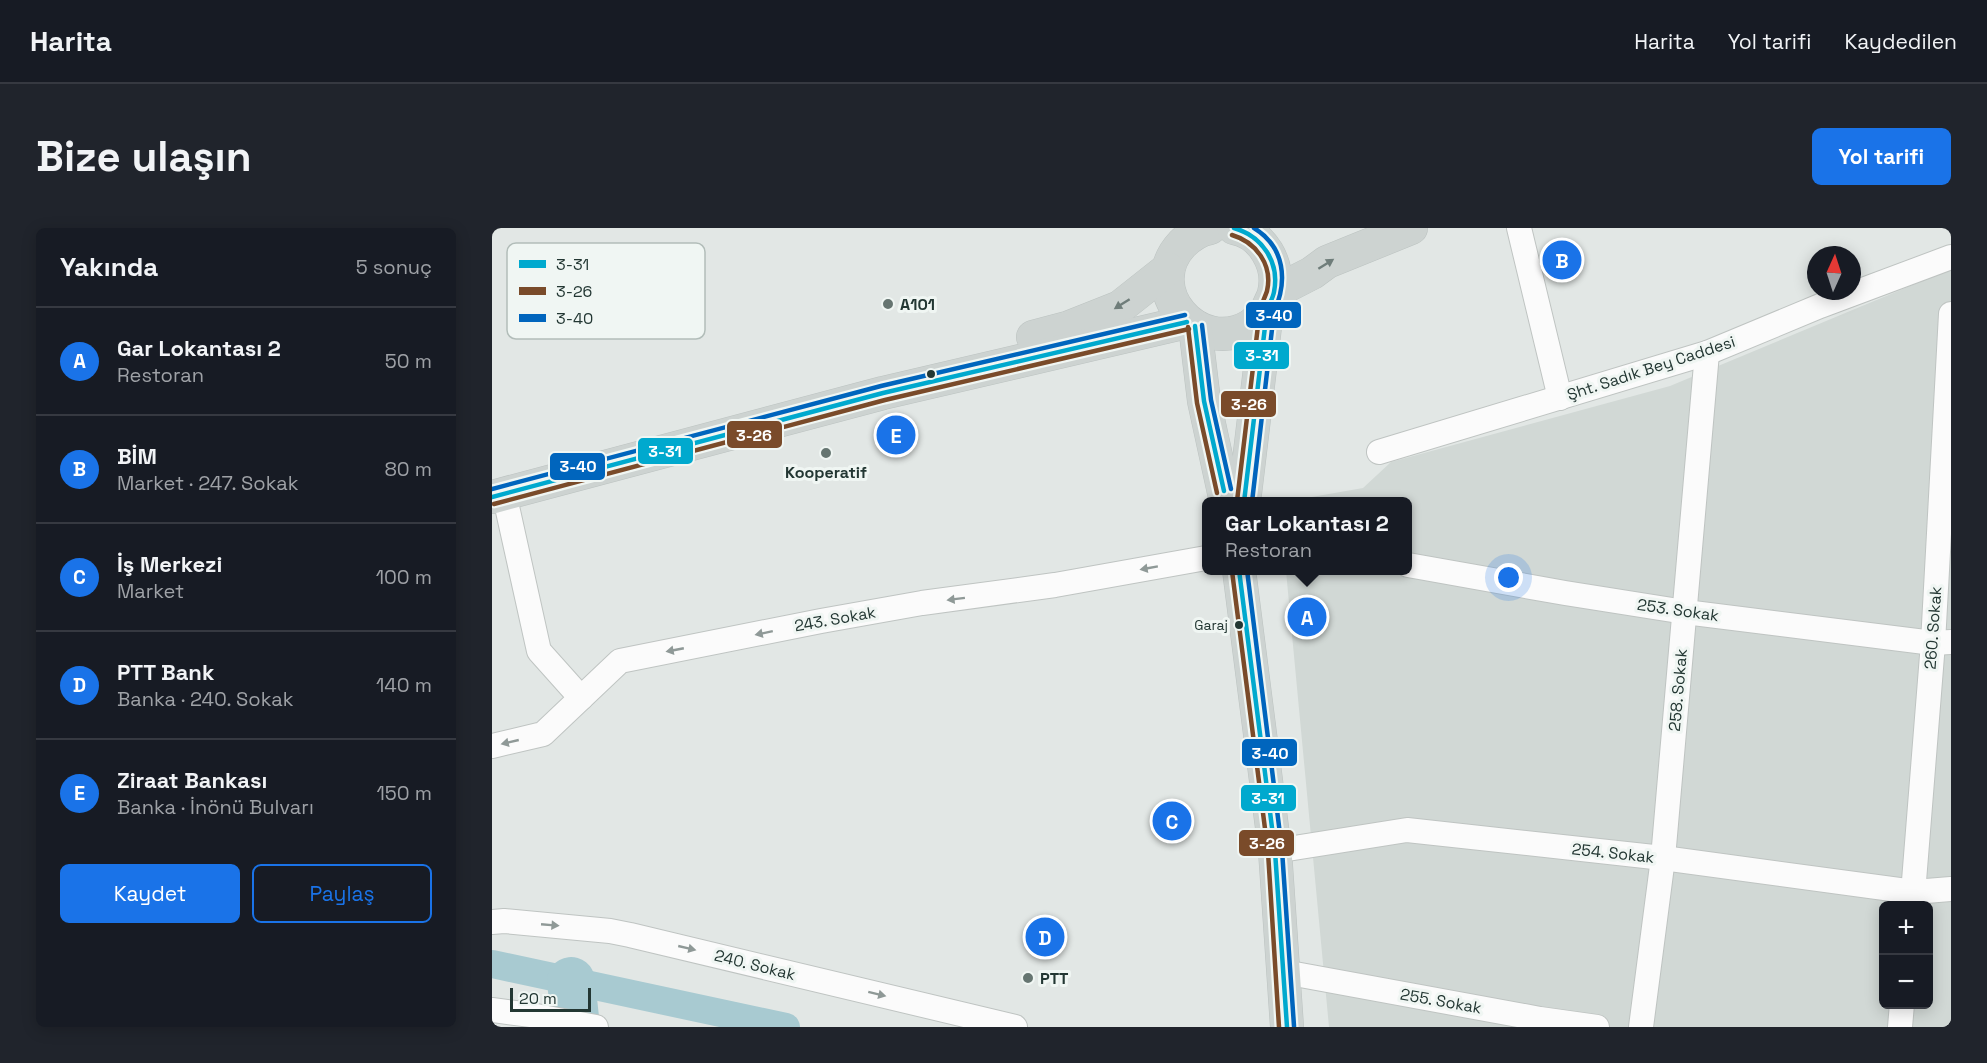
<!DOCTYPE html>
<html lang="tr">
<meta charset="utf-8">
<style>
body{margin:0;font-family:"Space Grotesk",sans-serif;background:#20242c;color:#f1f3f6}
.controls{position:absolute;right:18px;bottom:18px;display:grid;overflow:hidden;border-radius:9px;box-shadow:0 3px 15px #0003}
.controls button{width:54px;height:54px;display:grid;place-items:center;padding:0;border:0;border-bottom:2px solid #363941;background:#171b24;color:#f1f3f6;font:30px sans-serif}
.compass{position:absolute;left:1315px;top:18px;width:54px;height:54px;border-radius:50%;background:#171b24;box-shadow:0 3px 15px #0003;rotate:3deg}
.scale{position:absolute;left:18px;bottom:15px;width:81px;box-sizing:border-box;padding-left:6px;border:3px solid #233733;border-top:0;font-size:16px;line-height:21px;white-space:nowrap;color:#233733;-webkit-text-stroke:4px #f0f6f3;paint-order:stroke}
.you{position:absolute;left:1017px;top:350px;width:21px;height:21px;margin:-15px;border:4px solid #fff;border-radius:50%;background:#1a73e8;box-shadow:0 0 0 9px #1a73e833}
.badge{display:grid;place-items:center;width:39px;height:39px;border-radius:50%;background:#1a73e8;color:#fff;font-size:20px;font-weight:700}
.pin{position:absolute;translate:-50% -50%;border:3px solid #fff;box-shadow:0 2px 6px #0006}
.popup{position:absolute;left:710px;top:269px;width:210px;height:78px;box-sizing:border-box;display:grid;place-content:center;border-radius:9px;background:#171b24;filter:drop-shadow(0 2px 4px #0005);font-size:20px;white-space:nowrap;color:#9ea1a6}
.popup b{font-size:22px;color:#f1f3f6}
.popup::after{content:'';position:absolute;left:50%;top:100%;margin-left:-12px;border:12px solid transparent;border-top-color:#171b24}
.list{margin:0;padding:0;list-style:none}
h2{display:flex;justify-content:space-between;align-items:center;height:78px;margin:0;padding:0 24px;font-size:26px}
h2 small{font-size:20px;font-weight:400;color:#9ea1a6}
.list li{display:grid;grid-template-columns:39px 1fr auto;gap:18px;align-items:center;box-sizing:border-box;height:108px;padding:0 24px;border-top:2px solid #363941}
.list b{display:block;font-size:22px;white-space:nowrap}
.list p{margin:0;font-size:20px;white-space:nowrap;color:#9ea1a6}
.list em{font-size:20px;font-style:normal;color:#9ea1a6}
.actions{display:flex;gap:12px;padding:18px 24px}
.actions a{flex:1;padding:14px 0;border:2px solid #1a73e8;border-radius:9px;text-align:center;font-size:21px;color:#1a73e8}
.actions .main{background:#1a73e8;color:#fff}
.map{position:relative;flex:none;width:1459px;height:799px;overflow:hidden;border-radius:9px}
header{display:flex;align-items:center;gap:36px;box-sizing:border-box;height:84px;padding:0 30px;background:#171b24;border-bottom:2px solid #363941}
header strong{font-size:28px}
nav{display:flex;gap:33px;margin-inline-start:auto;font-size:21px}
.intro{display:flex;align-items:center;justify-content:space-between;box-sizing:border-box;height:144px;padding:0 36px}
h1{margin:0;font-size:42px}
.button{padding:15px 27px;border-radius:9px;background:#1a73e8;color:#fff;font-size:21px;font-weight:700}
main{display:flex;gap:36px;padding:0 36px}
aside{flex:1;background:#171b24;border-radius:9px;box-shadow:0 3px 15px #0003}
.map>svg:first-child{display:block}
</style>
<header>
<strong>Harita</strong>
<nav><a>Harita</a><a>Yol tarifi</a><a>Kaydedilen</a></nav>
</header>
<div class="intro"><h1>Bize ulaşın</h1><a class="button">Yol tarifi</a></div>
<main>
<aside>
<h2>Yakında<small>5 sonuç</small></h2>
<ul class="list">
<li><span class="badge">A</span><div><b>Gar Lokantası 2</b><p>Restoran</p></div><em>50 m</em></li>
<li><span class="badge">B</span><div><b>BİM</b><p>Market · 247. Sokak</p></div><em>80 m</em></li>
<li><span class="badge">C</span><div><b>İş Merkezi</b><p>Market</p></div><em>100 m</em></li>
<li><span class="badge">D</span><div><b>PTT Bank</b><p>Banka · 240. Sokak</p></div><em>140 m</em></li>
<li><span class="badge">E</span><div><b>Ziraat Bankası</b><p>Banka · İnönü Bulvarı</p></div><em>150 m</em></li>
</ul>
<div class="actions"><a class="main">Kaydet</a><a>Paylaş</a></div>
</aside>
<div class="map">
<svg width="1459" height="799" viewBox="0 0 1459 799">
<rect width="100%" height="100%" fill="#e2e7e5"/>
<path fill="#d1d8d5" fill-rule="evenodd" d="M 1459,41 L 1459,799 L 837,799 L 794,343 L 916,342 L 916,274 L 797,273 L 871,260 L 899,234 L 1178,158 ZM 1392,678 L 1436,678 L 1436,776 L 1392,776 Z"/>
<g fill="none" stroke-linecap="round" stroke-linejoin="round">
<path stroke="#a8cad1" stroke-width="28" d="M 0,736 L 294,799"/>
<path stroke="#a8cad1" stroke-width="48" d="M 79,753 L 84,799"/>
<g stroke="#bfc4c2" stroke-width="26">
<g id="minor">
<path d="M 1027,0 L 1068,170"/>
<path d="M 887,224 L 1215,125 L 1328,78 L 1459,29"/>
<path d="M 12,265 L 47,423 L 89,470"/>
<path d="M 916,337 L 1073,365 L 1193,384 L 1441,415 L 1459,414"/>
<path d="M 0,518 L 51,506 L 128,433 L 329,393 L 430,375 L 563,357 L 714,330"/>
<path d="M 783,623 L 915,602 L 1171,630 L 1422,664 L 1459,661"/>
<path d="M 1420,678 L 1441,415 L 1459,86"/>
<path d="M 0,694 L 12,693 L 118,703 L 138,707 L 523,799"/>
<path d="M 792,744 L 1048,791 L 1105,799"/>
<path d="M 0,782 L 39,787 L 104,799"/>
<path d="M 1149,799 L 1171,630 L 1215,125"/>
<path d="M 1408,799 L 1410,776"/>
</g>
</g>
<g stroke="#bcc3c1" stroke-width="34">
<g id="primary">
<path d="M 718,0 C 707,2 698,8 690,16 C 648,61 706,129 758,98 C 764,94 770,87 775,82"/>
<path d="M 742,0 C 770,5 789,37 782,65 C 781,70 777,76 775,82 L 752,274"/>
<path d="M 783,64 L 820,45 L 835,34 L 919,0"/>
<path d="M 703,98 L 712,173 L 734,274"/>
<path d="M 541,109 L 575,100 L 628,79 L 676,41"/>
<path d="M 0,269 L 391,165 L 695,94"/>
<path d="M 747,342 L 783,623 L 795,799"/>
</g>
</g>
<use href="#minor" stroke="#fbfbfb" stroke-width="24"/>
<use href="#primary" stroke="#cdd3d1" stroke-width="33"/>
<g stroke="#f0f6f3" stroke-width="9">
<g id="bus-1">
<path d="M 742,0 C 770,8 788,34 782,64 C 781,70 777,76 775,82 L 752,274"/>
<path d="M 703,98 L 712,173 L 732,263"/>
<path d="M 0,269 L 391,165 L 695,94"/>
<path d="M 747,342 L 783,623 L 795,799"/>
</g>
</g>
<g stroke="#f0f6f3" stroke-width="9">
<g id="bus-2">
<path d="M 740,7 C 764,14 781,37 775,63 C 773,69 770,75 768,81 L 745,273"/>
<path d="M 696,99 L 705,175 L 725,265"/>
<path d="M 2,276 L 393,172 L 697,101"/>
<path d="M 740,343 L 776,624 L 787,799"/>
</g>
</g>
<g stroke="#f0f6f3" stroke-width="9">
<g id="bus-3">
<path d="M 710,97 L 719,172 L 739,261"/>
<path d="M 0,261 L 389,158 L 693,87"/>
<path d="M 760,274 L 782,84 C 796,53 793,19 762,0"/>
<path d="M 755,342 L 790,622 L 802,798"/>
</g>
</g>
<use href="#bus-1" stroke="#00a9ce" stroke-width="4.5"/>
<use href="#bus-2" stroke="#7a4b2a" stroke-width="4.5"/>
<use href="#bus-3" stroke="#0065bd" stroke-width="4.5"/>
</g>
<defs><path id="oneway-solid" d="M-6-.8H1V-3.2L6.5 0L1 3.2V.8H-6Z" transform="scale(1.5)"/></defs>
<g fill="#6f7d7a">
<use href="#oneway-solid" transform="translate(834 36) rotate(-32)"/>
<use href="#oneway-solid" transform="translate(630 76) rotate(148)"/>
</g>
<g fill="#8f9997">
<use href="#oneway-solid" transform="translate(657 340) rotate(170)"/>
<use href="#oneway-solid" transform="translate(464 371) rotate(173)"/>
<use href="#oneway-solid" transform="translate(272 405) rotate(168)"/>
<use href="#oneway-solid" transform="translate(183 422) rotate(169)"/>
<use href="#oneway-solid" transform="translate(18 514) rotate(167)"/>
<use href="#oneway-solid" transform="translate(58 697) rotate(5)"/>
<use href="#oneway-solid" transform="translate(195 720) rotate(13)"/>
<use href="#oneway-solid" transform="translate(385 766) rotate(14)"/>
</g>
<g fill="#667571" stroke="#f0f6f3" stroke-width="2">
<circle cx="396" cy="76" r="6"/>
<circle cx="334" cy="225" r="6"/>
<circle cx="536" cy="750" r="6"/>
</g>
<g fill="#233733" stroke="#f0f6f3" stroke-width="2">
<circle cx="439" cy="146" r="5"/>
<circle cx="747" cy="397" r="5"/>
</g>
<g text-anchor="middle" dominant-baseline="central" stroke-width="6" stroke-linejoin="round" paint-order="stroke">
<g font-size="14" fill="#233733" stroke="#f0f6f3" text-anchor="end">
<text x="736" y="397">Garaj</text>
</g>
<g font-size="16" font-weight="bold" fill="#233733" stroke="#f0f6f3" text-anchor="start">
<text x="408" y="76">A101</text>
<text x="334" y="244" text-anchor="middle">Kooperatif</text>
<text x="548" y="750">PTT</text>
</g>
<g font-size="16" fill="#233733" stroke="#f0f6f3">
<text transform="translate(1159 140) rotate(-18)">Şht. Sadık Bey Caddesi</text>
<text transform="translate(1186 382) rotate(8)">253. Sokak</text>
<text transform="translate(343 391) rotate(-10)">243. Sokak</text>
<text transform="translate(1441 400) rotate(-86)">260. Sokak</text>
<text transform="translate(1186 462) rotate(-85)">258. Sokak</text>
<text transform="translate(1121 625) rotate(6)">254. Sokak</text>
<text transform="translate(263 737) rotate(14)">240. Sokak</text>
<text transform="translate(949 773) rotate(10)">255. Sokak</text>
</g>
</g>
<rect x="15" y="15" width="198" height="96" rx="9" fill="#f0f6f3" stroke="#b2bdb9" stroke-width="1.5"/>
<rect x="27" y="32" width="27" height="8" fill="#00a9ce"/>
<rect x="27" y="59" width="27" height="8" fill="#7a4b2a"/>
<rect x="27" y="86" width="27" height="8" fill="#0065bd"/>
<g font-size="16" fill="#233733">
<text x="64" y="42">3-31</text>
<text x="64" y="69">3-26</text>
<text x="64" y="96">3-40</text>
</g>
<g stroke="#f0f6f3" stroke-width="2">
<rect x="753" y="73" width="57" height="28" rx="6" fill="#0065bd"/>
<rect x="741" y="113" width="57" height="29" rx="6" fill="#00a9ce"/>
<rect x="728" y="162" width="57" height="28" rx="6" fill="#7a4b2a"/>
<rect x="234" y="192" width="57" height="29" rx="6" fill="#7a4b2a"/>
<rect x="145" y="209" width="57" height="28" rx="6" fill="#00a9ce"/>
<rect x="57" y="224" width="57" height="29" rx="6" fill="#0065bd"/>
<rect x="749" y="510" width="57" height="29" rx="6" fill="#0065bd"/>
<rect x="748" y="556" width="57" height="28" rx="6" fill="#00a9ce"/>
<rect x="746" y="601" width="57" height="28" rx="6" fill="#7a4b2a"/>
</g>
<g font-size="16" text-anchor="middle" font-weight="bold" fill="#fff">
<text x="782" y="93">3-40</text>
<text x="770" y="133">3-31</text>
<text x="757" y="182">3-26</text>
<text x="262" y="213">3-26</text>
<text x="173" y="229">3-31</text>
<text x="86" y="244">3-40</text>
<text x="778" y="531">3-40</text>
<text x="776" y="576">3-31</text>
<text x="775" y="621">3-26</text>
</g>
</svg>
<div class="controls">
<button>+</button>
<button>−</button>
</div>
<svg class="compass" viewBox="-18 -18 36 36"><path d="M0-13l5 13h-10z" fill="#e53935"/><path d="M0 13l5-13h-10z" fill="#9ea1a6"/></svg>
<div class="scale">20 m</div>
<div class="you"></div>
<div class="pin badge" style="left:815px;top:389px">A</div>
<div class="popup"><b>Gar Lokantası 2</b>Restoran</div>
<div class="pin badge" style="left:1070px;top:32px">B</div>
<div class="pin badge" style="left:680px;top:593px">C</div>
<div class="pin badge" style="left:553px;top:709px">D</div>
<div class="pin badge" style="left:404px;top:207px">E</div>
</div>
</main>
